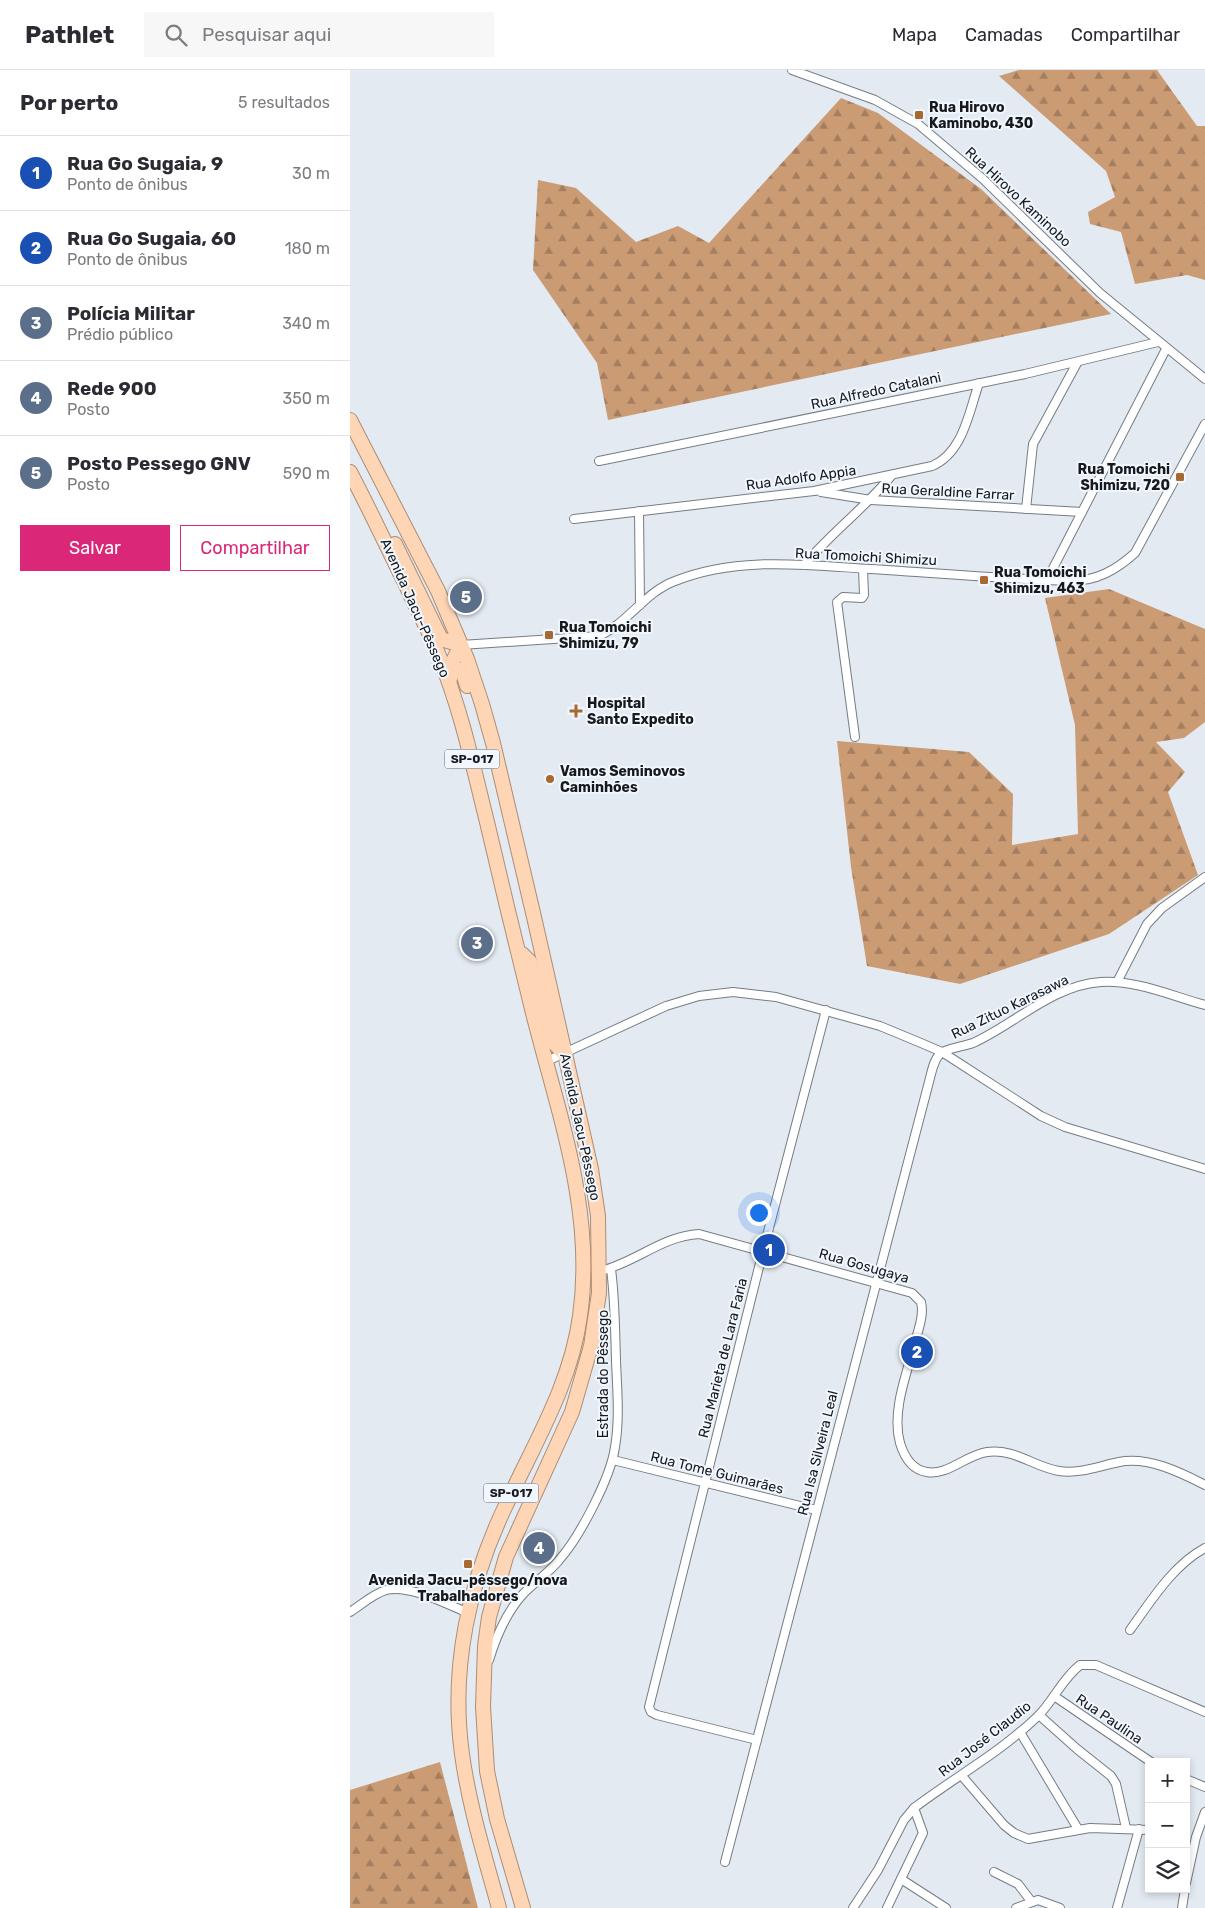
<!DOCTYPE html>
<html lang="pt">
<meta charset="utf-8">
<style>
body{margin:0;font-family:Rubik,sans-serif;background:#f7f7f7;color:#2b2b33}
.controls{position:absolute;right:15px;bottom:15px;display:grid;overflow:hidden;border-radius:0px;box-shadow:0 2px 8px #0003}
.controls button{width:45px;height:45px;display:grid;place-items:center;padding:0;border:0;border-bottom:1px solid #e1e1e2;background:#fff;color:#2b2b33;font:25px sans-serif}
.you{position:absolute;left:408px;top:1142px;width:18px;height:18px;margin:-12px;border:4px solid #fff;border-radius:50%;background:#1a73e8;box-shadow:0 0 0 8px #1a73e833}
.badge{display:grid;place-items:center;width:32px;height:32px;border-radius:50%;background:#db2777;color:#fff;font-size:16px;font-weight:700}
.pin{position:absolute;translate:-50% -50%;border:2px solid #fff;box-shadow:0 1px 5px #0006}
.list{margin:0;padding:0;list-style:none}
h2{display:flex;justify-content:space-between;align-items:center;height:65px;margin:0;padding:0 20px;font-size:21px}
h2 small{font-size:16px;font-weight:400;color:#7c7c81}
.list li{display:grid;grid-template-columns:32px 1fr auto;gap:15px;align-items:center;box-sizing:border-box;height:75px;padding:0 20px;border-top:1px solid #e1e1e2}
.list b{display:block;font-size:19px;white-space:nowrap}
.list p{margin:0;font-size:16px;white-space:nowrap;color:#7c7c81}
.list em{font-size:16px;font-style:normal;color:#7c7c81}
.actions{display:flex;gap:10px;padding:15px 20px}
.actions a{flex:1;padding:11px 0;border:1px solid #db2777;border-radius:0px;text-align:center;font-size:18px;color:#db2777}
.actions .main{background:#db2777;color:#fff}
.icon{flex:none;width:28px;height:28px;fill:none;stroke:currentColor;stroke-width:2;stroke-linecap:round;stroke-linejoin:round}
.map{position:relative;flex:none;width:855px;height:1838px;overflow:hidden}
header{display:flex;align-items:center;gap:30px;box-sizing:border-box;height:70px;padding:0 25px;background:#fff;border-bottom:1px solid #e1e1e2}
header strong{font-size:24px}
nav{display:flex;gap:28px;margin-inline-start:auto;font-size:18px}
.search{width:350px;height:45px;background:#f7f7f7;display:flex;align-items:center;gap:12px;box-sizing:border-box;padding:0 18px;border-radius:0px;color:#7c7c81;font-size:19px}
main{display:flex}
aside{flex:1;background:#fff}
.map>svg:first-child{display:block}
</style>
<header>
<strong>Pathlet</strong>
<div class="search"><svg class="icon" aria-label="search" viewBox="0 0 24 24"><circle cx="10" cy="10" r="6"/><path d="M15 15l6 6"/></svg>Pesquisar aqui</div>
<nav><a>Mapa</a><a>Camadas</a><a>Compartilhar</a></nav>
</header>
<main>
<aside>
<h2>Por perto<small>5 resultados</small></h2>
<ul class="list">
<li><span class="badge" style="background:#1a4fb4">1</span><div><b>Rua Go Sugaia, 9</b><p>Ponto de ônibus</p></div><em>30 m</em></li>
<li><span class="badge" style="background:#1a4fb4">2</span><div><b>Rua Go Sugaia, 60</b><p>Ponto de ônibus</p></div><em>180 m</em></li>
<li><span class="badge" style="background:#5c6f8a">3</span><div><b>Polícia Militar</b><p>Prédio público</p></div><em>340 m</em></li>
<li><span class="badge" style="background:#5c6f8a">4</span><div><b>Rede 900</b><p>Posto</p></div><em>350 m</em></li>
<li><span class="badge" style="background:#5c6f8a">5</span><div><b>Posto Pessego GNV</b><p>Posto</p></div><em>590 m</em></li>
</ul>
<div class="actions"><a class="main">Salvar</a><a>Compartilhar</a></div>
</aside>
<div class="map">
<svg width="855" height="1838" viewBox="0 0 855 1838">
<defs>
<pattern id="forest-firs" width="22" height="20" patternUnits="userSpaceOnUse" patternTransform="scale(1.25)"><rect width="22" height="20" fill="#cb9c74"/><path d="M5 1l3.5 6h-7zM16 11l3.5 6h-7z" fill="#a47e5e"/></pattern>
</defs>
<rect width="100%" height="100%" fill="#e3eaf2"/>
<g fill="url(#forest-firs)">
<path d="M 669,0 L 807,0 L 847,56 L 855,56 L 855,210 L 837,205 L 785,214 L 771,162 L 740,154 L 738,142 L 765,127 L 756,101 L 649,6 Z"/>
<path d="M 491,28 L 528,43 L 631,119 L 761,244 L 258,350 L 247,293 L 183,200 L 188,110 L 226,118 L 286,172 L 328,156 L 359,173 Z"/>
<path d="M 759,519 L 855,559 L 855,652 L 834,668 L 806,672 L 835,702 L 818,722 L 848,805 L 759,864 L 610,914 L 517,896 L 501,797 L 487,671 L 619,682 L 663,724 L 662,775 L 728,764 L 725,655 L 695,528 Z"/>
<path d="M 90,1692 L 128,1838 L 0,1838 L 0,1720 Z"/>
</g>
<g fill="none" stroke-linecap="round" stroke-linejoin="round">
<g stroke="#767c83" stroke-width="10">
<g id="minor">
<path d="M 442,0 L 525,30 L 568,54 L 633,109 L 750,223 L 855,309"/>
<path d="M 249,391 L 675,304 L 808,272"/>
<path d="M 471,422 L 521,430 L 732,442"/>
<path d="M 676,439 L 683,374 L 727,293"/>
<path d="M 289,441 L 290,535"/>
<path d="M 224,449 L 464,421 L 582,396 C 613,383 619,342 629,313"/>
<path d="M 454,495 C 481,463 515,438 542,405"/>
<path d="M 697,510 L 816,279"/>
<path d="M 111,575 L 249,566 C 278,553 295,522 325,511 C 387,486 456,495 520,499 C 587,503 654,509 720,511 C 747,511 766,500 785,483 L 855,354"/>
<path d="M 505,667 L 487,532 L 493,527 L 512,528 L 514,525 L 513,499"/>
<path d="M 767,912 L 797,854 L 812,838 L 855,807"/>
<path d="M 195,992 L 316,936 L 349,926 L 383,922 L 426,927 L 530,956 L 571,973 L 592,982 L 691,1046 L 715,1057 L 855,1099"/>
<path d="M 250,1201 C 285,1193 312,1166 349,1164 L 562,1223 L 571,1232 C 574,1245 569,1257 566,1269 C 558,1301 541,1340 550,1373 C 554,1386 562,1400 577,1402 C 597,1406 616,1385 637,1382 C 664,1378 684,1397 709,1401 C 730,1404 749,1396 769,1392 C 797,1386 830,1402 855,1415"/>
<path d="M 263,1390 L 466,1440"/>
<path d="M 0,1542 C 11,1535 23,1524 36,1520 C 59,1514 97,1534 118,1543"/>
<path d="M 780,1560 C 801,1531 823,1495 855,1478"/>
<path d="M 139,1590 C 146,1567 157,1541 174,1523 C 186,1511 200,1502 210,1489 C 230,1466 261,1407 265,1377 C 270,1348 267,1319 266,1290 C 265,1259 265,1229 261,1199"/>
<path d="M 704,1626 L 801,1692"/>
<path d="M 689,1645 L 727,1679 L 761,1706 L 766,1714 L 776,1758"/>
<path d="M 670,1662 L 728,1759"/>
<path d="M 407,1670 L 307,1645 L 301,1642 L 299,1637 L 413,1181 L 476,940"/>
<path d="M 612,1706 L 654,1755 L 664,1763 L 678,1769 L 740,1758 L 799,1760"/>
<path d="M 836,1709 L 855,1717"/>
<path d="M 564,1738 C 605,1707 651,1682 688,1646 C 704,1630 712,1609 730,1595 L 746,1595 L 855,1642"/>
<path d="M 375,1792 L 580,1008 C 582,1000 584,989 591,983 C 596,979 615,976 623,973 C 665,954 703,915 751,912 C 786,910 822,926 855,935"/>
<path d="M 644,1802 L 668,1814 L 681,1831"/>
<path d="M 551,1809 L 596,1838"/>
<path d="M 836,1813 L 846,1767 L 855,1742"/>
<path d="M 503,1838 L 528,1800 L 554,1750 L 564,1738 L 573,1763 L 537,1838"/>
<path d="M 666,1838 L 688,1830 L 710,1838"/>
<path d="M 767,1838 L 789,1759"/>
<path d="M 832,1838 L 835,1819"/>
</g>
</g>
<g stroke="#ad8d74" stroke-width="16">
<g id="trunk">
<path d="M 0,350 L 88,521 L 117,589 L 132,634 L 143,673 L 184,847 L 241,1099 L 248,1146 L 249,1223 L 241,1276 L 222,1342 L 156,1487 L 139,1547 L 135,1576 L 133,1637 L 137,1701 L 147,1749 L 173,1838"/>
<path d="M 0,402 C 20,440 38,479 57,517 C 67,540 80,562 89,586 C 111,639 123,696 137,752 C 152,816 167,879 183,943 C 208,1043 245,1141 230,1246 C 221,1314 184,1374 156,1435 C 119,1512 100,1598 112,1684 C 119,1736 135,1787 149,1838"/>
<path d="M 45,474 L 91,569 L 111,575"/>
<path d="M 100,605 L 105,600 L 112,600 L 117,616"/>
<path d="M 100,609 L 101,595 L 111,575"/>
<path d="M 172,884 L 180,892 L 201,970 L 215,984"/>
</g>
</g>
<use href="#minor" stroke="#fff" stroke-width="8"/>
<use href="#trunk" stroke="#fed6b6" stroke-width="14"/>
</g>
<g fill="#a7692f" stroke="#f1f7fe" stroke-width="2">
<rect x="564" y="40" width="10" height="10" rx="2.5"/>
<rect x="825" y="402" width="10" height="10" rx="2.5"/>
<rect x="629" y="505" width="10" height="10" rx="2.5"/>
<rect x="194" y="560" width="10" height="10" rx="2.5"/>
<path d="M223.5 633.5h5v5h5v5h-5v5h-5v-5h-5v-5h5z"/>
<circle cx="200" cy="709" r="5"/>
<rect x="113" y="1489" width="10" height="10" rx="2.5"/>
</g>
<g text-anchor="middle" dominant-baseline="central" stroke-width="4" stroke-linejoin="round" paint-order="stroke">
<g fill="#f1f7fe" stroke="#585c60" stroke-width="1">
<rect x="94.5" y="679.5" width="55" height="19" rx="4"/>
<rect x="133.5" y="1413.5" width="55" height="19" rx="4"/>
</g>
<g font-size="12" font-weight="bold" fill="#17191c">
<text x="122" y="689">SP-017</text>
<text x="161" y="1423">SP-017</text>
</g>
<g font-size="14" font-weight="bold" fill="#17191c" stroke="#f1f7fe" text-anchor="start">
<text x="579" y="37">Rua Hirovo<tspan x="579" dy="16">Kaminobo, 430</tspan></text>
<text x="820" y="399" text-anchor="end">Rua Tomoichi<tspan x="820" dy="16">Shimizu, 720</tspan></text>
<text x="644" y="502">Rua Tomoichi<tspan x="644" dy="16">Shimizu, 463</tspan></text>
<text x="209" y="557">Rua Tomoichi<tspan x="209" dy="16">Shimizu, 79</tspan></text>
<text x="237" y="633">Hospital<tspan x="237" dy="16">Santo Expedito</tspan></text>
<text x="210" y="701">Vamos Seminovos<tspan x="210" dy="16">Caminhões</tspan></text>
<text x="118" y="1510" text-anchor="middle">Avenida Jacu-pêssego/nova<tspan x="118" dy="16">Trabalhadores</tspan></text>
</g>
<g font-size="14" fill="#17191c" stroke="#f1f7fe">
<text transform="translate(668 127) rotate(43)">Rua Hirovo Kaminobo</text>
<text transform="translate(526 321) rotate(-12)">Rua Alfredo Catalani</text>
<text transform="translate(451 408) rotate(-8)">Rua Adolfo Appia</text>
<text transform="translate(598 422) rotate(3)">Rua Geraldine Farrar</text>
<text transform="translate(516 487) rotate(3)">Rua Tomoichi Shimizu</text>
<text transform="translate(65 538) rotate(66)">Avenida Jacu-Pêssego</text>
<text transform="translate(660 937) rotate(-26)">Rua Zituo Karasawa</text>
<text transform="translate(230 1057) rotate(78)">Avenida Jacu-Pêssego</text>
<text transform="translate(514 1196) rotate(16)">Rua Gosugaya</text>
<text transform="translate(373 1288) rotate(-76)">Rua Marieta de Lara Faria</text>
<text transform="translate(253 1304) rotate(-90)">Estrada do Pêssego</text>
<text transform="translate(468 1383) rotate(-76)">Rua Isa Silveira Leal</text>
<text transform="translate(367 1403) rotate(14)">Rua Tome Guimarães</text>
<text transform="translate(759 1649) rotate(34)">Rua Paulina</text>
<text transform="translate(635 1669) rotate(-38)">Rua José Claudio</text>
</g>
</g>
</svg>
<div class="controls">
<button>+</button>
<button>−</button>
<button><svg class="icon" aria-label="layers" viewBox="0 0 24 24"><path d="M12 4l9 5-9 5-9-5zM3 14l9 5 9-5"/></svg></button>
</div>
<div class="you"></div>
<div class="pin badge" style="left:419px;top:1180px;background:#1a4fb4">1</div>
<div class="pin badge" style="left:567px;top:1282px;background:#1a4fb4">2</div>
<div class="pin badge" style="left:127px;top:873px;background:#5c6f8a">3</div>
<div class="pin badge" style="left:189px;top:1478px;background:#5c6f8a">4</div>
<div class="pin badge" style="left:116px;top:527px;background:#5c6f8a">5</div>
</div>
</main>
